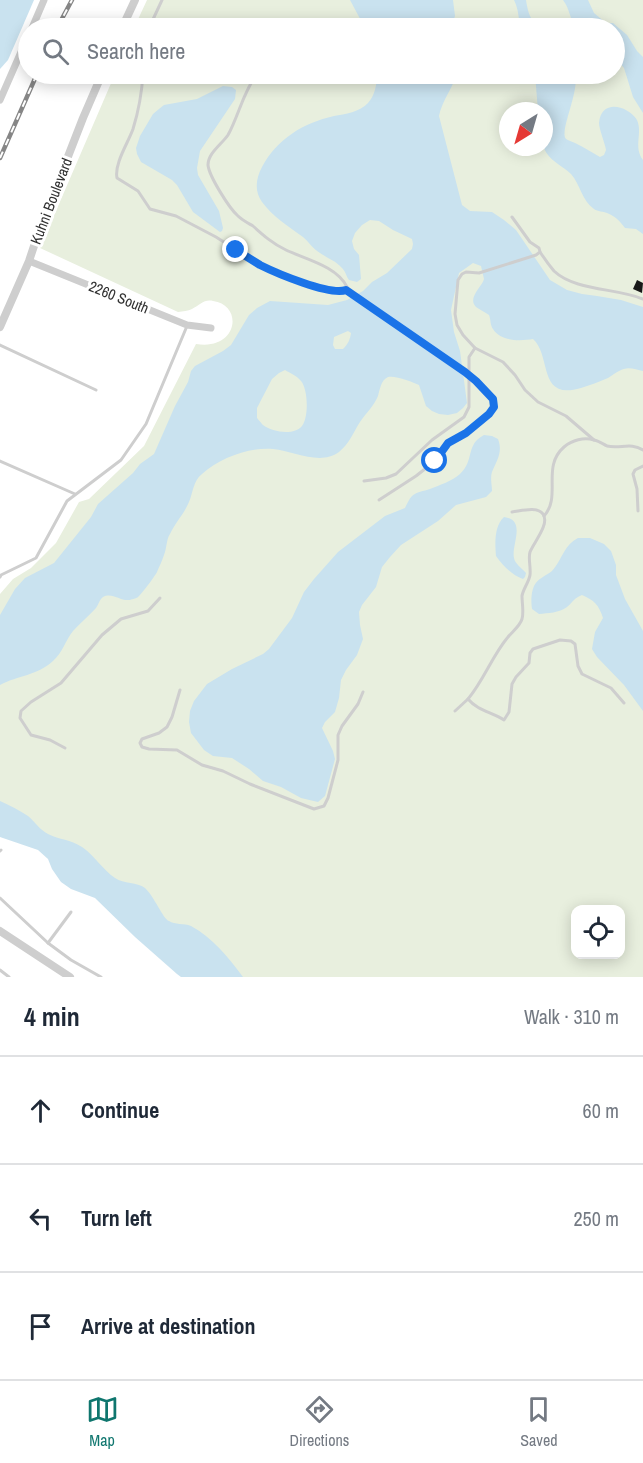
<!DOCTYPE html>
<meta charset="utf-8">
<style>
body{margin:0;font-family:"Archivo Narrow",sans-serif;background:#f6f6f7;color:#1f2937}
.controls{position:absolute;right:18px;bottom:18px;display:grid;overflow:hidden;border-radius:12px;box-shadow:0 3px 15px #0003}
.controls button{width:54px;height:54px;display:grid;place-items:center;padding:0;border:0;border-bottom:2px solid #e0e1e3;background:#fff;color:#1f2937;font:30px sans-serif}
.compass{position:absolute;left:499px;top:102px;width:54px;height:54px;border-radius:50%;background:#fff;box-shadow:0 3px 15px #0003;rotate:217deg}
.stop{position:absolute;width:18px;height:18px;margin:-14px;border:4px solid #1a73e8;border-radius:50%;background:#fff}
.stop.end{background:#1a73e8;border-color:#fff;box-shadow:0 2px 6px #0008}
.list{margin:0;padding:0;list-style:none}
h2{display:flex;justify-content:space-between;align-items:center;height:78px;margin:0;padding:0 24px;font-size:26px}
h2 small{font-size:20px;font-weight:400;color:#747a83}
.list li{display:grid;grid-template-columns:39px 1fr auto;gap:18px;align-items:center;box-sizing:border-box;height:108px;padding:0 24px;border-top:2px solid #e0e1e3}
.list b{display:block;font-size:22px;white-space:nowrap}
.list em{font-size:20px;font-style:normal;color:#747a83}
.icon{flex:none;width:33px;height:33px;fill:none;stroke:currentColor;stroke-width:2;stroke-linecap:round;stroke-linejoin:round}
.map{position:relative;flex:none;width:643px;height:977px;overflow:hidden}
.search{position:absolute;background:#fff;box-shadow:0 3px 15px #0003;left:18px;right:18px;top:18px;height:66px;display:flex;align-items:center;gap:15px;box-sizing:border-box;padding:0 21px;border-radius:33px;color:#747a83;font-size:22px}
.sheet{height:402px;background:#fff}
nav{display:flex;justify-content:space-around;align-items:center;box-sizing:border-box;height:84px;border-top:2px solid #e0e1e3;background:#fff;font-size:16px;color:#747a83}
nav a{display:grid;justify-items:center;gap:3px}
nav .on{color:#0f766e}
.map>svg:first-child{display:block}
</style>
<div class="map">
<svg width="643" height="977" viewBox="0 0 643 977">
<rect width="100%" height="100%" fill="#fff"/>
<path fill="#e8efde" fill-rule="evenodd" d="M 147,0 L 643,0 L 643,977 L 210,977 L 168,934 L 0,824 L 0,594 L 13,579 L 31,568 L 56,543 L 79,502 L 89,499 L 144,446 L 196,344 C 238,351 244,305 213,301 C 204,299 200,305 192,309 C 188,311 183,311 178,312 L 40,248 L 115,74 L 614,74 L 614,28 L 134,28 ZM 508,111 L 544,111 L 544,147 L 508,147 ZM 576,910 L 620,910 L 620,954 L 576,954 Z"/>
<g fill="#c9e2ef" fill-rule="evenodd">
<path d="M 0,0 L 34,0 L 8,60 L 0,69 Z"/>
<path d="M 350,0 L 453,0 L 455,16 L 451,28 L 365,28 Z"/>
<path d="M 514,0 L 526,0 C 528,13 530,20 540,28 L 521,28 C 518,18 519,10 514,0 Z"/>
<path d="M 563,0 L 588,0 L 594,13 L 606,23 L 613,23 L 627,35 L 637,51 L 643,57 L 643,113 L 633,97 L 624,68 L 615,57 L 614,28 L 576,28 C 570,20 570,9 563,0 Z"/>
<path d="M 377,74 L 457,74 C 452,89 442,101 439,116 L 462,205 L 470,211 L 492,212 L 504,220 L 516,230 L 550,280 L 567,290 L 582,294 L 597,296 L 621,300 L 643,307 L 643,371 C 637,370 630,367 624,369 C 619,370 613,375 608,378 C 599,382 590,385 581,388 C 537,401 552,356 533,339 C 521,341 501,342 493,329 C 490,325 491,320 489,315 C 485,312 480,310 476,307 C 467,298 482,287 484,279 L 481,266 L 473,263 L 459,273 L 451,310 L 454,332 L 460,351 L 467,403 L 463,408 L 457,413 L 448,415 L 439,414 L 432,411 L 426,406 L 419,385 C 413,382 395,375 388,377 C 381,380 380,389 378,396 C 374,406 366,413 360,422 C 353,433 349,444 339,452 C 320,466 294,451 273,449 C 249,447 220,458 202,474 C 193,481 193,493 189,502 C 184,514 175,523 170,534 C 166,540 167,548 164,555 C 162,561 159,567 157,572 C 155,576 141,595 138,597 C 137,598 130,600 129,600 C 120,601 112,592 103,597 C 99,600 99,604 96,608 C 89,616 80,623 73,631 C 65,641 63,652 53,661 C 36,676 19,675 0,685 L 0,615 L 15,589 L 25,578 L 54,563 L 91,517 L 98,504 L 133,473 L 140,464 L 154,454 L 175,406 L 188,382 L 191,371 L 195,366 L 223,351 L 231,345 L 249,315 L 257,308 L 270,301 L 328,305 L 347,300 L 363,291 L 372,282 L 387,273 L 412,249 L 413,244 L 412,239 L 393,230 L 379,221 L 370,220 L 362,225 L 355,233 L 352,241 L 354,249 L 359,255 L 361,279 L 357,282 L 349,280 C 346,276 346,272 342,268 C 336,261 327,258 320,253 C 313,249 309,242 303,237 C 288,226 273,217 262,202 C 254,191 256,178 262,167 C 277,139 303,123 334,116 C 345,114 360,112 368,103 C 375,96 377,83 377,74 ZM 348,331 L 351,333 C 350,340 348,344 343,349 L 335,349 L 333,345 L 334,337 ZM 285,370 C 290,373 297,376 301,381 C 308,389 309,417 302,426 C 294,436 272,432 263,425 C 262,424 258,419 257,418 L 257,408 L 272,379 L 279,373 Z"/>
<path d="M 535,74 L 575,74 C 580,91 559,131 566,139 C 568,140 572,142 575,143 C 584,147 591,152 600,157 L 604,155 L 606,150 C 605,143 599,129 599,123 C 601,99 627,105 637,120 C 643,133 633,147 643,160 L 643,234 L 636,229 L 625,228 C 620,221 615,216 607,213 C 603,211 598,212 594,209 C 582,201 580,184 571,174 C 563,166 548,160 544,148 C 542,140 544,121 544,111 L 538,111 Z"/>
<path d="M 223,86 L 232,87 L 236,90 L 235,99 L 200,151 L 197,168 L 198,175 L 219,211 L 223,228 L 222,231 L 220,232 L 193,212 L 177,185 L 172,180 L 141,162 L 137,154 L 136,148 L 140,136 L 153,114 L 159,109 L 164,105 L 197,99 Z"/>
<path d="M 484,435 L 492,436 L 498,439 C 503,452 497,460 492,472 C 490,478 492,485 492,491 L 486,497 L 456,505 L 438,521 L 401,545 L 390,557 L 382,567 L 376,587 L 362,605 L 359,612 L 360,625 L 363,639 L 357,655 L 346,670 L 341,680 L 339,698 L 335,712 L 325,722 L 322,728 L 333,751 L 335,759 L 325,796 L 318,802 L 301,798 L 281,787 L 263,781 L 249,769 L 232,758 L 213,756 L 204,750 L 191,733 L 189,722 L 190,711 L 194,701 L 207,684 L 232,669 L 263,654 L 269,649 L 292,618 L 304,592 L 314,579 L 338,552 L 385,516 L 405,508 C 407,504 409,499 412,496 C 416,492 424,491 430,489 C 440,485 452,481 460,474 C 475,460 465,445 484,435 Z"/>
<path d="M 504,517 C 527,520 511,545 514,558 C 515,564 522,568 526,573 L 525,577 L 523,579 C 512,575 503,566 496,556 C 495,544 494,526 504,517 Z"/>
<path d="M 578,538 L 590,538 L 604,544 L 611,551 L 616,565 L 616,575 L 625,599 L 643,631 L 643,711 L 624,685 L 597,657 L 592,649 L 595,632 L 603,618 C 599,605 594,600 582,595 C 574,598 573,602 567,607 C 559,613 548,613 539,614 L 532,609 C 531,601 531,593 534,586 C 538,578 546,576 552,571 C 562,560 564,545 578,538 Z"/>
<path d="M 0,801 C 9,805 19,810 28,816 C 35,822 40,830 48,834 C 60,840 70,839 82,847 C 95,856 103,870 115,878 C 124,884 137,882 145,888 C 154,896 163,919 169,921 C 175,925 184,923 191,926 C 213,938 228,957 243,977 L 181,977 L 177,974 L 135,937 L 95,898 L 71,889 L 61,882 L 52,869 L 48,859 L 38,850 L 0,837 Z"/>
</g>
<path fill="#181818" d="M 637,280 L 643,283 L 642,293 L 633,289 Z"/>
<g fill="none" stroke-linecap="round" stroke-linejoin="round">
<g stroke="#cecece" stroke-width="3">
<path d="M 149,28 L 162,0"/>
<path d="M 143,74 C 142,90 138,113 133,129 C 128,143 114,164 117,178 L 138,191 L 150,209 L 176,216 L 216,237 L 258,264 L 276,272 L 327,289 L 345,291 L 347,287 C 337,266 305,259 286,250 C 273,244 263,235 253,226 C 248,223 242,220 238,216 C 229,208 209,176 208,165 C 208,153 222,144 228,135 C 239,115 243,92 257,74"/>
<path d="M 512,217 L 530,242 L 539,248 L 540,252 L 536,255 L 479,273 L 466,272 L 462,274 L 458,280 L 455,314 L 457,325 L 463,335 L 475,348 L 503,362 L 515,375 L 525,390 L 538,402 L 566,416 L 594,440"/>
<path d="M 540,252 C 544,258 549,265 554,271 C 575,291 617,288 643,299"/>
<path d="M 346,290 C 377,313 410,334 442,356 C 458,367 481,380 492,398 C 495,404 494,409 489,414 L 466,433 L 449,443 L 435,461 L 416,476 L 379,500"/>
<path d="M 0,345 L 96,390"/>
<path d="M 0,461 L 75,494"/>
<path d="M 364,481 L 386,478 L 396,474 L 432,440 L 464,417 L 469,407 L 469,357 L 475,348"/>
<path d="M 638,511 L 637,489 L 633,474 L 635,470 L 643,466"/>
<path d="M 544,516 C 562,496 541,467 564,447 C 572,440 584,437 594,440 C 599,441 603,444 607,446 C 620,449 631,442 643,450"/>
<path d="M 0,577 L 1,575 L 36,558 L 67,501 L 121,460 L 146,424 L 187,326"/>
<path d="M 180,690 L 172,717 L 167,727 L 159,733 L 142,739 L 140,743 L 142,747 L 149,749 L 177,750 L 202,765 L 223,771 L 250,784 L 314,809 L 324,806 L 328,798 L 338,760 L 338,735 L 342,726 L 358,704 L 363,692"/>
<path d="M 468,699 C 484,680 492,656 508,637 C 512,632 520,626 522,619 C 524,612 522,604 522,596 C 523,589 529,582 530,575 C 531,567 528,559 530,552 C 534,542 550,524 543,514 C 537,506 521,511 512,512"/>
<path d="M 455,711 L 468,699 C 478,711 492,712 504,720 L 509,712 L 512,684 L 516,677 L 529,663 L 530,653 L 533,649 L 560,640 L 571,641 L 575,644 L 578,666 L 582,674 L 611,688 L 624,703"/>
<path d="M 65,748 L 50,740 L 31,735 L 20,718 L 21,711 L 31,702 L 61,683 L 102,635 L 121,619 L 148,611 L 160,598"/>
<path d="M 0,851 L 1,850"/>
<path d="M 0,898 L 48,943 L 71,960 L 101,977"/>
<path d="M 48,943 L 71,912"/>
<path d="M 0,970 L 9,977"/>
</g>
<g stroke="#cecece" stroke-width="7">
<path d="M 32,28 L 44,0"/>
<path d="M 0,100 L 28,36"/>
<path d="M 29,261 L 187,325 L 211,328"/>
</g>
<g stroke="#cecece" stroke-width="8">
<path d="M 122,28 L 135,0"/>
<path d="M 0,327 L 29,261 L 39,231 L 83,118 L 102,74"/>
<path d="M 0,931 L 70,977"/>
</g>
<g stroke="#868686" stroke-width="4.5">
<g id="rail">
<path d="M 57,28 L 72,0"/>
<path d="M 0,158 L 37,74"/>
</g>
</g>
<use href="#rail" stroke="#fff" stroke-width="2" stroke-dasharray="7" stroke-linecap="butt"/>
</g>
<g fill="none" stroke-linecap="round" stroke-linejoin="round">
<path stroke="#1a73e8" stroke-width="8" d="M 236,250 C 244,255 252,260 260,265 C 276,273 330,296 346,290 L 465,372 L 476,381 L 493,399 L 494,407 L 489,414 L 466,433 L 448,443 L 435,461"/>
</g>
<g text-anchor="middle" dominant-baseline="central" stroke-width="6" stroke-linejoin="round" paint-order="stroke">
<g font-size="15" fill="#313131" stroke="#fff">
<text transform="translate(51 201) rotate(-69)">Kuhni Boulevard</text>
<text transform="translate(119 297) rotate(22)">2260 South</text>
</g>
</g>
</svg>
<div class="controls">
<button><svg class="icon" aria-label="locate" viewBox="0 0 24 24"><circle cx="12" cy="12" r="6"/><path d="M12 2v4M12 18v4M2 12h4M18 12h4"/></svg></button>
</div>
<svg class="compass" viewBox="-18 -18 36 36"><path d="M0-13l5 13h-10z" fill="#e53935"/><path d="M0 13l5-13h-10z" fill="#747a83"/></svg>
<div class="stop" style="left:435px;top:461px"></div>
<div class="stop end" style="left:236px;top:250px"></div>
<div class="search"><svg class="icon" aria-label="search" viewBox="0 0 24 24"><circle cx="10" cy="10" r="6"/><path d="M15 15l6 6"/></svg>Search here</div>
</div>
<section class="sheet">
<h2>4 min<small>Walk · 310 m</small></h2>
<ul class="list">
<li><svg class="icon" aria-label="ahead" viewBox="0 0 24 24"><path d="M12 20V5M6 11l6-6 6 6"/></svg><div><b>Continue</b></div><em>60 m</em></li>
<li><svg class="icon" aria-label="left" viewBox="0 0 24 24"><path d="M17 20v-9H6M10 6l-5 5 5 5"/></svg><div><b>Turn left</b></div><em>250 m</em></li>
<li><svg class="icon" aria-label="arrive" viewBox="0 0 24 24"><path d="M6 21V4h12l-3 4 3 4H6"/></svg><div><b>Arrive at destination</b></div></li>
</ul>
</section>
<nav>
<a class="on"><svg class="icon" aria-label="map" viewBox="0 0 24 24"><path d="M3 6l6-2 6 2 6-2v14l-6 2-6-2-6 2zM9 4v14M15 6v14"/></svg>Map</a>
<a><svg class="icon" aria-label="directions" viewBox="0 0 24 24"><path d="M12 3l9 9-9 9-9-9zM9 14v-3h6M13 9l2 2-2 2"/></svg>Directions</a>
<a><svg class="icon" aria-label="saved" viewBox="0 0 24 24"><path d="M7 4h10v16l-5-4-5 4z"/></svg>Saved</a>
</nav>
